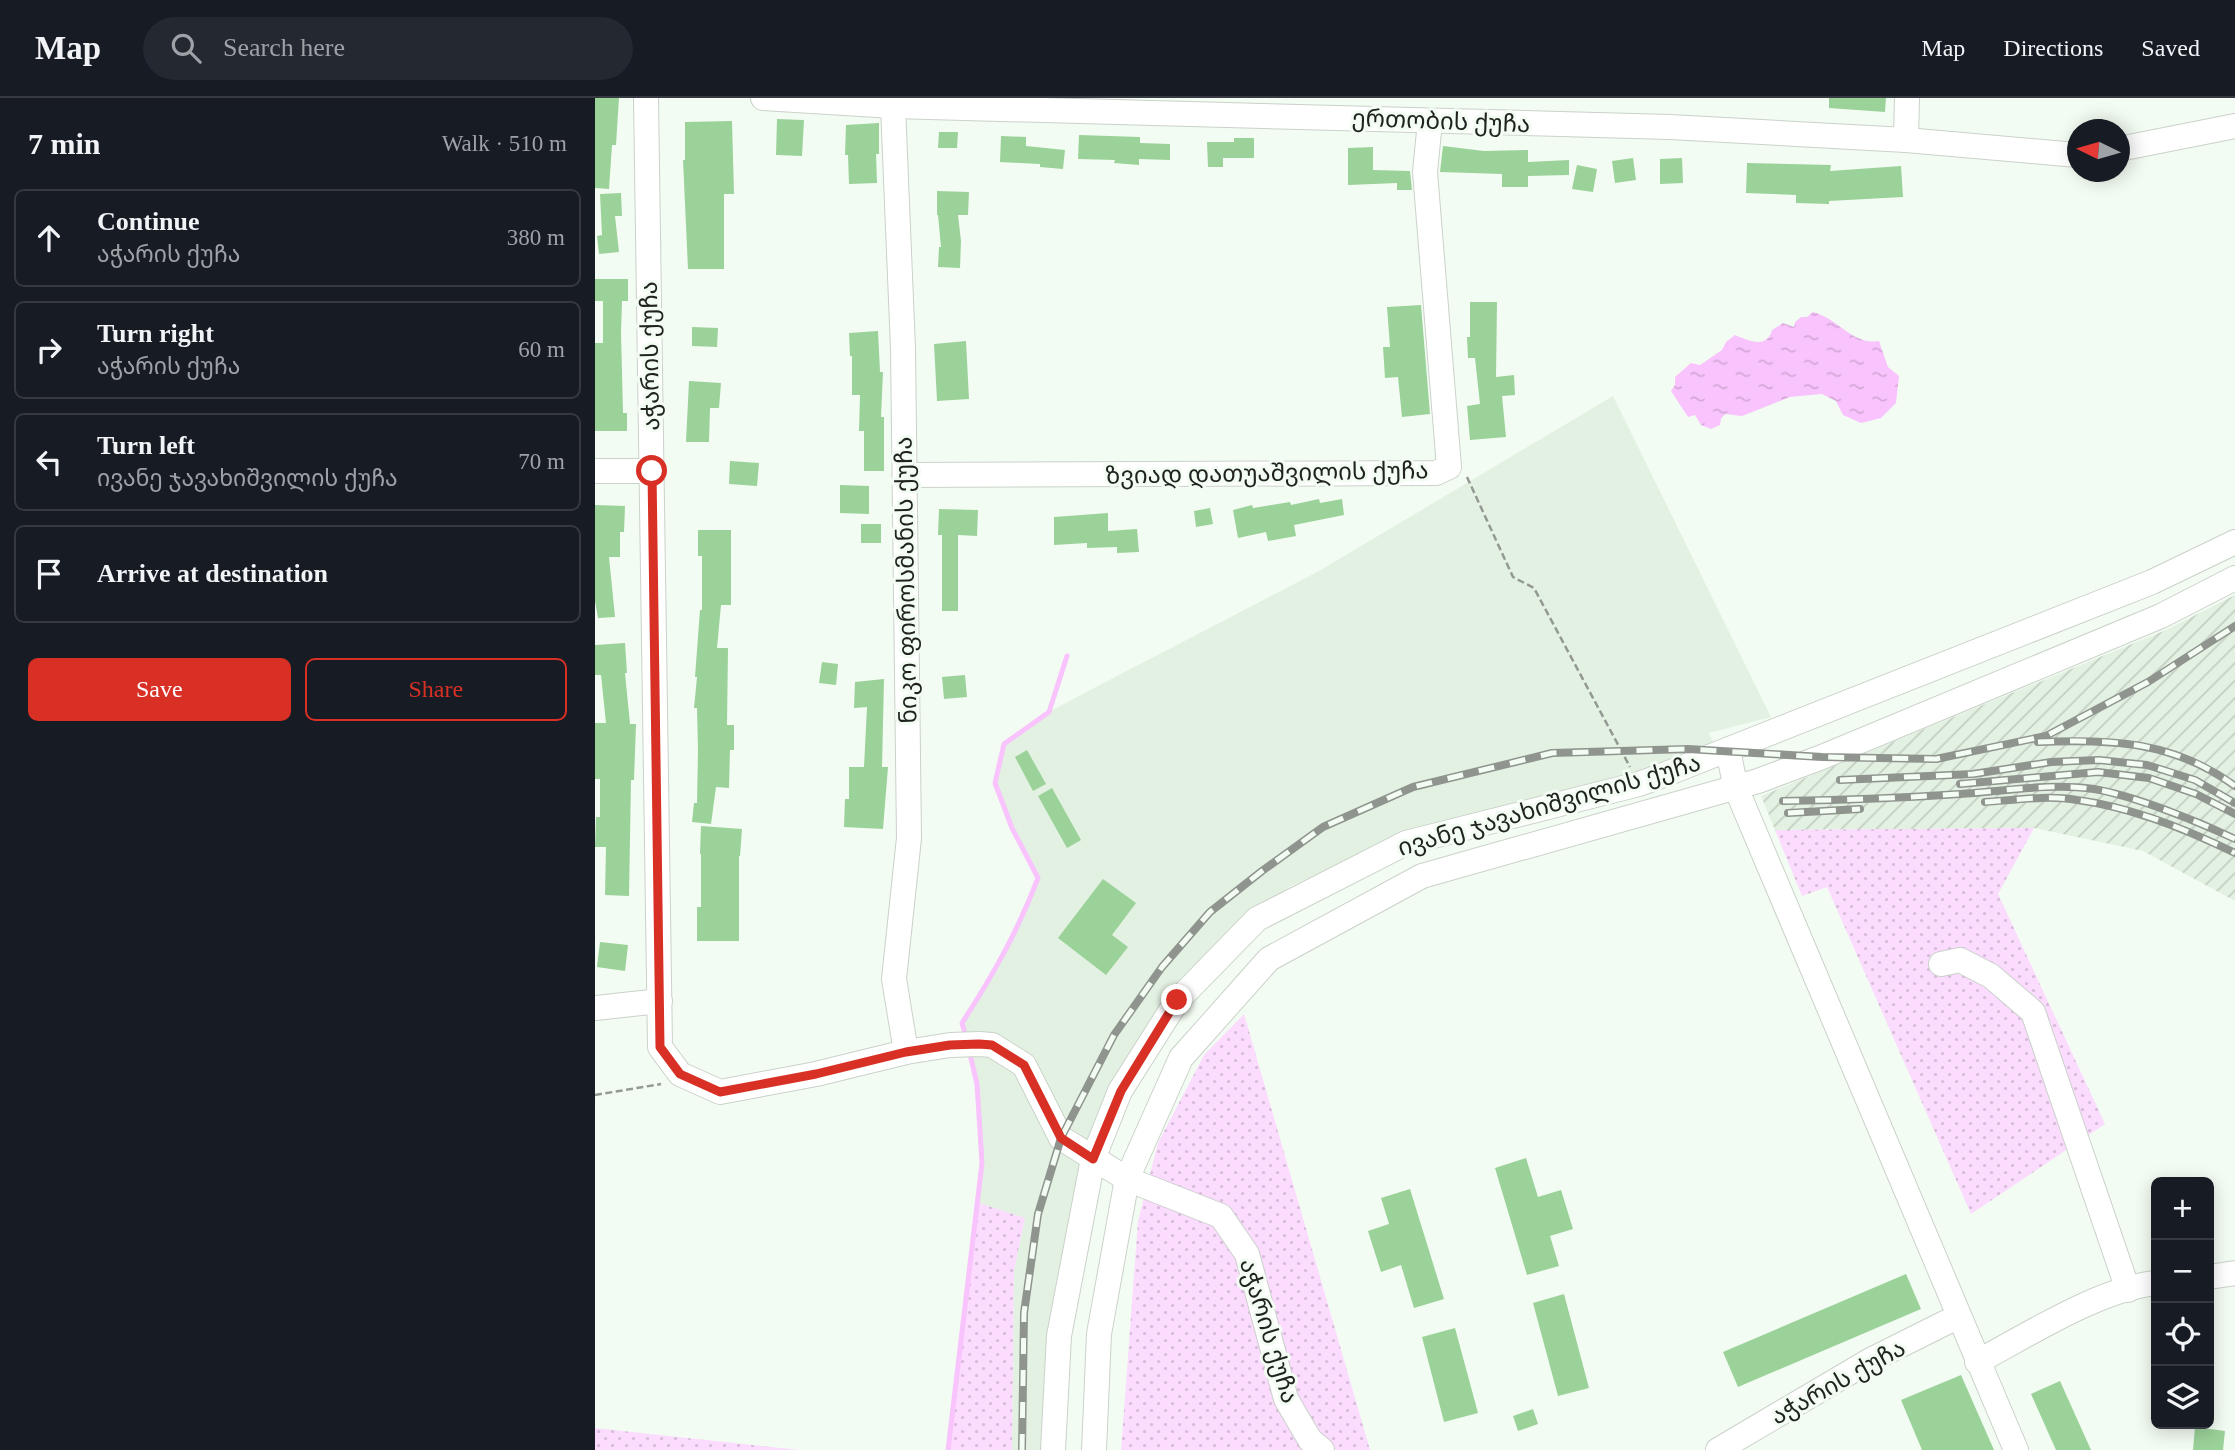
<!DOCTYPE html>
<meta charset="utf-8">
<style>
body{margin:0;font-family:"Times New Roman","Noto Sans Georgian",serif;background:#242831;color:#f1f3f6}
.controls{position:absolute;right:21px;bottom:21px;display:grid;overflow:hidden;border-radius:10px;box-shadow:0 4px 18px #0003}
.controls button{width:63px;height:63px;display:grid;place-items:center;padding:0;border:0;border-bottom:2px solid #363941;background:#171b24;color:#f1f3f6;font:35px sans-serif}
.compass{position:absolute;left:1472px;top:21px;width:63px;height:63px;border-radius:50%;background:#171b24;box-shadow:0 4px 18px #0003;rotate:275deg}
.stop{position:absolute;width:21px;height:21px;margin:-16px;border:5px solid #d93025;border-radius:50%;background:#fff}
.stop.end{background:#d93025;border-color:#fff;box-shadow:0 2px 7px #0008}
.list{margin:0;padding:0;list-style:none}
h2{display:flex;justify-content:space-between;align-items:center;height:91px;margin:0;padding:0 28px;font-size:30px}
h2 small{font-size:23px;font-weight:400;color:#9ea1a6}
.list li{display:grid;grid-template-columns:46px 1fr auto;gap:21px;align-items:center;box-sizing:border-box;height:98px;margin:0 14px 14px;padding:0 14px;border:2px solid #363941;border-radius:10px}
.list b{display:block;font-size:26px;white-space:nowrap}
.list p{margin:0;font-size:23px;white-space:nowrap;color:#9ea1a6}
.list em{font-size:23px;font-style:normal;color:#9ea1a6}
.actions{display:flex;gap:14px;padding:21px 28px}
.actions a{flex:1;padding:16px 0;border:2px solid #d93025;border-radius:10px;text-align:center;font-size:24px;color:#d93025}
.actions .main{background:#d93025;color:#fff}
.icon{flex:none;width:38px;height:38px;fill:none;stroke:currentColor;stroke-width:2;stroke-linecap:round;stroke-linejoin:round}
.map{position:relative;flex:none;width:1640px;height:1352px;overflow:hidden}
header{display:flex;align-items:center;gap:42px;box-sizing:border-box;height:98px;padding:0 35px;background:#171b24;border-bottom:2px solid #363941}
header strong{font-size:33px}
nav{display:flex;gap:38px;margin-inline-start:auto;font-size:24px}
.search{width:490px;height:63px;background:#242831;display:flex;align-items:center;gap:18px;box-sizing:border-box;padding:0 24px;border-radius:38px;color:#9ea1a6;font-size:26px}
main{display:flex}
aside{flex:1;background:#171b24}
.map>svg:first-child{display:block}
</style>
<header>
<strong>Map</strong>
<div class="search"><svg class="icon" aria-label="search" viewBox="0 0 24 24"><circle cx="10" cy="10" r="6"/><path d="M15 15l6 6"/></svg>Search here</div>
<nav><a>Map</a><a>Directions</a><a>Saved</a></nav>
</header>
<main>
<aside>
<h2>7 min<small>Walk · 510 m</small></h2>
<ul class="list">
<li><svg class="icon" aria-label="ahead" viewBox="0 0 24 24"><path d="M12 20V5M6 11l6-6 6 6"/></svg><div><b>Continue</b><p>აჭარის ქუჩა</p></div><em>380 m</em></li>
<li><svg class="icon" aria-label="right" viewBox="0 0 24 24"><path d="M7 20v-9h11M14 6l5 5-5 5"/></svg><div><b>Turn right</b><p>აჭარის ქუჩა</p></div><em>60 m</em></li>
<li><svg class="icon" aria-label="left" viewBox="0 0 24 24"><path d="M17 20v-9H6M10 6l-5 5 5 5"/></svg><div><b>Turn left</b><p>ივანე ჯავახიშვილის ქუჩა</p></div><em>70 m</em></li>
<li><svg class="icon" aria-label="arrive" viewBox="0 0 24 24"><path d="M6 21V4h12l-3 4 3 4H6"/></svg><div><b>Arrive at destination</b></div></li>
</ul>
<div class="actions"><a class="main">Save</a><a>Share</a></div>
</aside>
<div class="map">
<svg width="1640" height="1352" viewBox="0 0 1640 1352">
<defs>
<pattern id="industrial-furrows" width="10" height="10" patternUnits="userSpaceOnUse" patternTransform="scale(1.75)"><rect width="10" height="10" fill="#e3f1e2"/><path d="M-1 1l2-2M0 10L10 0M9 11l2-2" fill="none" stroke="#c2cec1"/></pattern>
<pattern id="grass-dots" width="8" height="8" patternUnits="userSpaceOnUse" patternTransform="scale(1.75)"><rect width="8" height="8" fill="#fbdbfe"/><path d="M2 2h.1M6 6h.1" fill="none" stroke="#d7bcd9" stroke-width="1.8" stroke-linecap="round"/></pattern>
<pattern id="water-ripples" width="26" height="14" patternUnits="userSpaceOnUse" patternTransform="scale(1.75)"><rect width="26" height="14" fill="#f9c3fd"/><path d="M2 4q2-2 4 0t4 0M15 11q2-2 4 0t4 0" fill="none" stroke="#d5a7d8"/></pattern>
</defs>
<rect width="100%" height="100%" fill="#f3fcf2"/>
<path fill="#e3f1e2" d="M 1018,298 L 1176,619 L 1114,635 L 1123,653 L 805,737 L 694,789 L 613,853 L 545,939 L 494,1046 L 479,1095 L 460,1209 L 451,1352 L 417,1352 L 419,1172 L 430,1120 L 381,1104 L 387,1065 L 382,986 L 367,925 L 404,868 L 429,819 L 443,780 L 417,730 L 400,685 L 409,646 L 454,614 L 499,590 L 724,473 Z"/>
<path fill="url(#industrial-furrows)" d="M 1640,497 L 1640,803 L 1548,753 L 1439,730 L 1180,732 L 1166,698 L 1571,532 Z"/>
<g fill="url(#grass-dots)">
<path d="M 1439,730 L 1403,796 L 1510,1026 L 1376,1116 L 1232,789 L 1207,798 L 1180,732 Z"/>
<path d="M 649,916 L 775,1352 L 526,1352 L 543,1123 L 563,1045 L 609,957 Z"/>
<path d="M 381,1104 L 430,1120 L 419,1172 L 417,1352 L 353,1352 Z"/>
<path d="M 0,1330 L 204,1352 L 0,1352 Z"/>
</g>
<path fill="url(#water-ripples)" d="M 1218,214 C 1245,221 1256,247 1284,243 L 1293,269 L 1304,278 L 1301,305 L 1286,320 L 1266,325 L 1248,317 L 1241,303 L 1227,296 L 1195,299 L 1147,318 L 1130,316 L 1126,321 L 1125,327 L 1116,331 L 1106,327 L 1100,317 L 1093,319 L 1076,293 L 1080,287 L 1080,279 L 1096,265 L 1105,267 L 1127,252 L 1131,244 L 1140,237 C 1154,243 1172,251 1177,232 L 1188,225 L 1199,229 L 1200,224 L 1206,219 L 1212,219 Z"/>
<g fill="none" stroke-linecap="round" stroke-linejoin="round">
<g stroke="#f9c3fd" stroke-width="5">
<path d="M 371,939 L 367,925 C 398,877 423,833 443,780 L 417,730 L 400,685 L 409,646 L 454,614 L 472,558"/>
<path d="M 353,1352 L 387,1065 L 382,986 L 374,952"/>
</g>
</g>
<g fill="#9bd299">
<path d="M 0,0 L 24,0 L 21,47 L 17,47 L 14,91 L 0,90 Z"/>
<path d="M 1234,0 L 1291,0 L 1290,14 L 1234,10 Z"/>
<path d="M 182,21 L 209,22 L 207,58 L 181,57 Z"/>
<path d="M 137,23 L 139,96 L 129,96 L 129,171 L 93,171 L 88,62 L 90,62 L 90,24 Z"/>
<path d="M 284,25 L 284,56 L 281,56 L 282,85 L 254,86 L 253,57 L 250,57 L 251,27 Z"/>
<path d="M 344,34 L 363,34 L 362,50 L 343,50 Z"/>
<path d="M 484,37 L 545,39 L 545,45 L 575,46 L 575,62 L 544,61 L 544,67 L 519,65 L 520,62 L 483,61 Z"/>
<path d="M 406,38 L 431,39 L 431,48 L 470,52 L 468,71 L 445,69 L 445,66 L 405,64 Z"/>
<path d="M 639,40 L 659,40 L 659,60 L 628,60 L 628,69 L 613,69 L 612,44 L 639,44 Z"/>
<path d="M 848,48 L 889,53 L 933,52 L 933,64 L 974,62 L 974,77 L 933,78 L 933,89 L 907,89 L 907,76 L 845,74 Z"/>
<path d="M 778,49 L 778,72 L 815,73 L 817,92 L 802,92 L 802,85 L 753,87 L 753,50 Z"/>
<path d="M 1038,60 L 1041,82 L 1020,85 L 1017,63 Z"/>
<path d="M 1087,60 L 1088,85 L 1065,86 L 1065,61 Z"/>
<path d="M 1152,65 L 1236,67 L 1235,73 L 1306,68 L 1308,99 L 1234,103 L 1234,106 L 1201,105 L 1201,97 L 1151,95 Z"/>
<path d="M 982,67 L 1002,71 L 998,94 L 977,91 Z"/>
<path d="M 342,93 L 374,94 L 373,117 L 363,117 L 366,143 L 365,170 L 343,169 L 344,149 L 346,149 L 343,117 L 342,117 Z"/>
<path d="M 26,95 L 27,118 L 20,118 L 24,154 L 4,156 L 2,138 L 7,137 L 5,96 Z"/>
<path d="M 0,181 L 33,181 L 33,203 L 27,203 L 26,235 L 28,315 L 32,315 L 32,333 L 0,333 L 0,245 L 8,245 L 8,203 L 0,203 Z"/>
<path d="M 875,204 L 902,204 L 901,279 L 919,277 L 920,297 L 907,298 L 911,339 L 875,342 L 872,308 L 885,306 L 880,260 L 873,260 L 872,239 L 875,239 Z"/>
<path d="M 826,207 L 835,316 L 807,319 L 803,279 L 790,280 L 788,249 L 795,249 L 792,209 Z"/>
<path d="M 97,229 L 123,230 L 122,249 L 97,248 Z"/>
<path d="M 283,233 L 285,274 L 288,274 L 286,319 L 289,319 L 289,373 L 269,373 L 269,333 L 264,333 L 265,297 L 257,297 L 257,258 L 255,258 L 254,235 Z"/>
<path d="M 371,243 L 374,301 L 342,303 L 339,246 Z"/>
<path d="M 94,283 L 126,285 L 124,310 L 115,310 L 114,344 L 91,344 Z"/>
<path d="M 135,363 L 164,365 L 162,388 L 134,386 Z"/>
<path d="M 245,387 L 274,388 L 274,416 L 245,415 Z"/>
<path d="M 724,401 L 725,405 L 747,401 L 749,417 L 699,427 L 701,438 L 673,443 L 671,434 L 643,440 L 638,412 L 657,407 L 658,410 L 695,404 L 696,407 Z"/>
<path d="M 0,407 L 30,408 L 29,434 L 25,434 L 25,459 L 14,459 L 20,519 L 3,520 L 0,503 Z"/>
<path d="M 615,410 L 618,426 L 601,429 L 599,413 Z"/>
<path d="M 344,411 L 383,412 L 382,438 L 363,437 L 363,513 L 347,513 L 347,437 L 343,437 Z"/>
<path d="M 513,415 L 513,433 L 542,431 L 544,454 L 522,455 L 522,449 L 492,450 L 492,445 L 459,447 L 459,419 Z"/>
<rect x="266" y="426" width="20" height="19"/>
<path d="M 103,432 L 136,432 L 136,507 L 126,507 L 122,550 L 133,550 L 132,627 L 139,627 L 139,652 L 135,652 L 134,690 L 121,689 L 116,726 L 97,724 L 99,705 L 102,705 L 103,652 L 102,610 L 99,610 L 102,579 L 100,579 L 105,512 L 107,512 L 107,458 L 103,458 Z"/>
<path d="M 30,545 L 32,575 L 30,575 L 35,626 L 41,626 L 39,682 L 36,682 L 34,798 L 10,797 L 11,749 L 0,749 L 1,719 L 5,719 L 5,681 L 0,681 L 0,625 L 11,625 L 6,577 L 0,577 L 0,547 Z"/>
<path d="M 227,564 L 243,566 L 241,587 L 224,585 Z"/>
<path d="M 370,577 L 372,599 L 349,601 L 347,579 Z"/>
<path d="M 289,581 L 287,669 L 293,669 L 288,731 L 249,729 L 250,701 L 254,701 L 254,669 L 269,669 L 272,609 L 259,610 L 260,584 Z"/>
<path d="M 432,652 L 451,686 L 438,693 L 420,659 Z"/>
<path d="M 457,690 L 486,742 L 472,750 L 443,698 Z"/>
<path d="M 106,728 L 147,731 L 145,758 L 144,758 L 144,843 L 102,843 L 102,809 L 106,809 L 106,756 L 105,756 Z"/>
<path d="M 508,781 L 541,805 L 517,837 L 533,849 L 511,877 L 463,840 Z"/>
<path d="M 5,844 L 33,847 L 30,873 L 2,869 Z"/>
<path d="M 931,1060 L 943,1099 L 966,1092 L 978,1131 L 955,1138 L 964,1168 L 932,1177 L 900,1070 Z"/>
<path d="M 815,1091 L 849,1201 L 819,1210 L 806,1167 L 786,1174 L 773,1133 L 794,1126 L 786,1100 Z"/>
<path d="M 1311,1176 L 1326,1211 L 1143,1289 L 1128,1254 Z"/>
<path d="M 969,1196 L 994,1290 L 963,1298 L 938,1205 Z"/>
<path d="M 860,1230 L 883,1315 L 849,1324 L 827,1239 Z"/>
<path d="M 1366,1277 L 1399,1352 L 1327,1352 L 1306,1302 Z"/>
<path d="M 1465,1283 L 1496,1352 L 1461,1352 L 1436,1296 Z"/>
<path d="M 938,1311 L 943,1326 L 923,1333 L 918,1318 Z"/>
<path d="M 1600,1329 L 1630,1333 L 1628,1352 L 1598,1352 Z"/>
</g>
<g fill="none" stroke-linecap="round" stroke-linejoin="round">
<g stroke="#cad2c9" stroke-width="26">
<g id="minor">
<path d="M 51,0 L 65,949 L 85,976 L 125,994 L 221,976 L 311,954 L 355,947 L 384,946 L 397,947 L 429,967 L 466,1040 L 532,1081 L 626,1118 L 652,1156 L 691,1301 L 715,1342 L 727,1352"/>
<path d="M 168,0 L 298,8 L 1075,29 L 1311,42 L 1482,57"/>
<path d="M 298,8 L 308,251 L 314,740 L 299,881 L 311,954"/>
<path d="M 1311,42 L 1312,0"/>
<path d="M 1524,51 L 1640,28"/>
<path d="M 0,373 L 57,373"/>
<path d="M 310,377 L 841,375 L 854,369 L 830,74 L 835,23"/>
<path d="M 1133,653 L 1141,690 L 1421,1352"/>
<path d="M 1346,866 L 1365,862 L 1396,878 L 1438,914 L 1533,1192"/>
<path d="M 0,910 L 65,903"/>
<path d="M 1614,1179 L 1640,1175"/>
<path d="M 1382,1264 C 1433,1237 1504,1191 1561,1185"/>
<path d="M 458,1352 L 464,1238 L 498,1061 L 525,993 L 582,903 L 662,821 L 811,745 L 1044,686 L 1066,678 L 1557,484 L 1640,444"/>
<path d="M 499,1352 L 504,1236 L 532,1081 L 586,960 L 674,861 L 827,778 L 1163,683 L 1227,659 L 1566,518 L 1640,480"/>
<path d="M 1123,1352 L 1274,1263 L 1364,1218"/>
</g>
</g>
<g stroke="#949a93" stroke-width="2.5" stroke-dasharray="7 3.5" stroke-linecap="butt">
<path d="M 872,379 L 918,479 L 939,490 L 1035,669"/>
<path d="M 0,997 L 66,986"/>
</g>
<use href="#minor" stroke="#fff" stroke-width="24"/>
<g stroke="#8f958e" stroke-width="8">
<g id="rail">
<path d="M 1443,644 C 1517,641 1578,643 1640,688"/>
<path d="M 1245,682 L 1378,676 L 1456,664 L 1504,662 L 1552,667 L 1600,682 L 1640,705"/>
<path d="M 1365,686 L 1503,674 L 1554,680 L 1601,696 L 1640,716"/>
<path d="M 1188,703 C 1248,702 1306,700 1365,696 C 1410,693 1454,685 1499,691 C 1540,698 1602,723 1640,741"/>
<path d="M 1390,704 C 1420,702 1453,697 1482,702 C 1536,709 1591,731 1640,755"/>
<path d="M 1193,715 L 1265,711"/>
<path d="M 427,1352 L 429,1215 L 443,1116 L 466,1040 L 519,937 L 567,869 L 615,814 L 667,773 L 728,729 L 818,689 L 957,655 L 1093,651 L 1227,659 L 1341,661 L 1451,638 L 1553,584 L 1640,528"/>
</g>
</g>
<use href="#rail" stroke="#f3fcf2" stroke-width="5" stroke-dasharray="16" stroke-linecap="butt"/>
</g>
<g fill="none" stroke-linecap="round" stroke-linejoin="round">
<path stroke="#d93025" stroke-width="9" d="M 57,373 L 65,949 L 85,976 L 125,994 L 221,976 L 311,954 L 355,947 L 384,946 L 397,947 L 429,967 L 466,1040 L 498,1061 L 526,993 L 582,902"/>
</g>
<g text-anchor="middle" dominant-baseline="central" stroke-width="6" stroke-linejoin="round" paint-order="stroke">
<g font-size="24" fill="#1f221f" stroke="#f3fcf2">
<text transform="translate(846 23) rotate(2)">ერთობის ქუჩა</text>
<text transform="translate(55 258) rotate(-91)">აჭარის ქუჩა</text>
<text transform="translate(672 375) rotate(-1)">ზვიად დათუაშვილის ქუჩა</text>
<text transform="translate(311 482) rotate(-91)">ნიკო ფიროსმანის ქუჩა</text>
<text transform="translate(954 707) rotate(-16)">ივანე ჯავახიშვილის ქუჩა</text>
<text transform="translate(674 1233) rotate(73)">აჭარის ქუჩა</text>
<text transform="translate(1243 1284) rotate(-29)">აჭარის ქუჩა</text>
</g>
</g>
</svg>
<div class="controls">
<button>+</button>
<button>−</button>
<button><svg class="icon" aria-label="locate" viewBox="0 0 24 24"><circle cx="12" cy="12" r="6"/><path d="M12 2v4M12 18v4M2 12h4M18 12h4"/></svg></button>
<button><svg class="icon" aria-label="layers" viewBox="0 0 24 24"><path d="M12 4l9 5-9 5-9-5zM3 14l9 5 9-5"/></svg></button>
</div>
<svg class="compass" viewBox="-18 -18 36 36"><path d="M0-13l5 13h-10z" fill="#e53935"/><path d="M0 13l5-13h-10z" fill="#9ea1a6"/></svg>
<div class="stop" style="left:57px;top:373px"></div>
<div class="stop end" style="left:582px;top:902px"></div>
</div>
</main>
